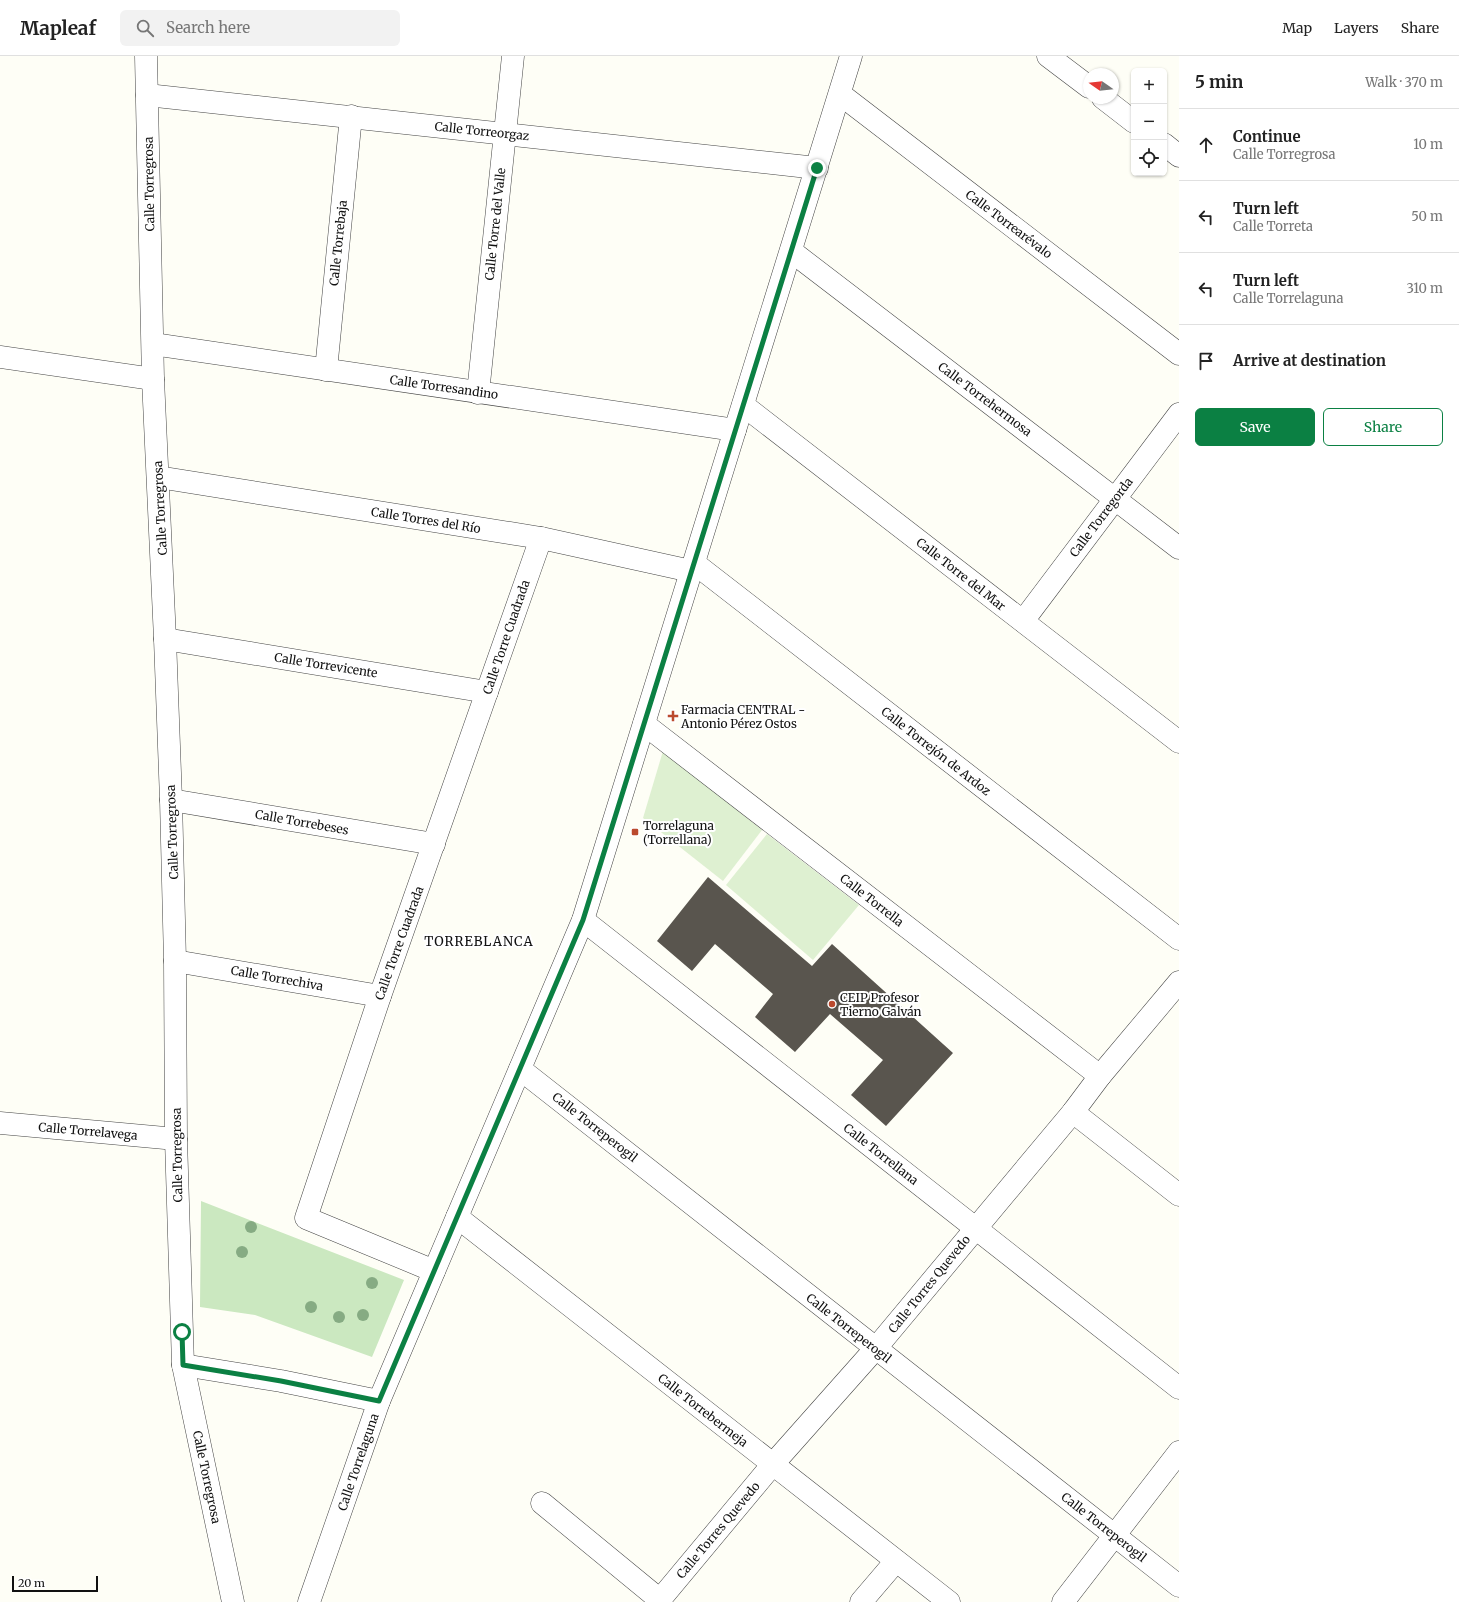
<!DOCTYPE html>
<meta charset="utf-8">
<style>
body{margin:0;font-family:Merriweather,serif;background:#f2f2f2;color:#222}
.controls{position:absolute;right:12px;top:12px;display:grid;overflow:hidden;border-radius:6px;box-shadow:0 1px 3px #0004}
.controls button{width:36px;height:36px;display:grid;place-items:center;padding:0;border:0;border-bottom:1px solid #e0e0e0;background:#fff;color:#222;font:20px sans-serif}
.compass{position:absolute;left:1083px;top:12px;width:36px;height:36px;border-radius:50%;background:#fff;box-shadow:0 1px 3px #0004;rotate:284deg}
.scale{position:absolute;left:12px;bottom:10px;width:86px;box-sizing:border-box;padding-left:4px;border:2px solid #111;border-top:0;font-size:11px;line-height:14px;white-space:nowrap;color:#111;-webkit-text-stroke:3px #fff;paint-order:stroke}
.stop{position:absolute;width:12px;height:12px;margin:-9px;border:3px solid #0b8043;border-radius:50%;background:#fff}
.stop.end{background:#0b8043;border-color:#fff;box-shadow:0 1px 4px #0008}
.list{margin:0;padding:0;list-style:none}
h2{display:flex;justify-content:space-between;align-items:center;height:52px;margin:0;padding:0 16px;font-size:17px}
h2 small{font-size:13px;font-weight:400;color:#767676}
.list li{display:grid;grid-template-columns:26px 1fr auto;gap:12px;align-items:center;box-sizing:border-box;height:72px;padding:0 16px;border-top:1px solid #e0e0e0}
.list b{display:block;font-size:15px;white-space:nowrap}
.list p{margin:0;font-size:13px;white-space:nowrap;color:#767676}
.list em{font-size:13px;font-style:normal;color:#767676}
.actions{display:flex;gap:8px;padding:12px 16px}
.actions a{flex:1;padding:9px 0;border:1px solid #0b8043;border-radius:6px;text-align:center;font-size:14px;color:#0b8043}
.actions .main{background:#0b8043;color:#fff}
.icon{flex:none;width:22px;height:22px;fill:none;stroke:currentColor;stroke-width:2;stroke-linecap:round;stroke-linejoin:round}
.map{position:relative;flex:none;width:1179px;height:1546px;overflow:hidden}
header{display:flex;align-items:center;gap:24px;box-sizing:border-box;height:56px;padding:0 20px;background:#fff;border-bottom:1px solid #e0e0e0}
header strong{font-size:19px}
nav{display:flex;gap:22px;margin-inline-start:auto;font-size:14px}
.search{width:280px;height:36px;background:#f2f2f2;display:flex;align-items:center;gap:10px;box-sizing:border-box;padding:0 14px;border-radius:6px;color:#767676;font-size:15px}
main{display:flex}
aside{flex:1;background:#fff}
.map>svg:first-child{display:block}
</style>
<header>
<strong>Mapleaf</strong>
<div class="search"><svg class="icon" aria-label="search" viewBox="0 0 24 24"><circle cx="10" cy="10" r="6"/><path d="M15 15l6 6"/></svg>Search here</div>
<nav><a>Map</a><a>Layers</a><a>Share</a></nav>
</header>
<main>
<div class="map">
<svg width="1179" height="1546" viewBox="0 0 1179 1546">
<rect width="100%" height="100%" fill="#fefef6"/>
<path fill="#cbe8c0" d="M 201,1145 L 404,1224 L 372,1301 L 255,1259 L 200,1251 Z"/>
<g fill="#def0d1">
<path d="M 663,695 L 762,774 L 723,825 L 643,762 Z"/>
<path d="M 767,778 L 859,849 L 813,904 L 726,829 Z"/>
</g>
<path fill="#59554e" d="M 708,821 L 812,910 L 832,888 L 953,997 L 886,1070 L 851,1039 L 883,1004 L 830,958 L 795,996 L 755,961 L 773,938 L 715,888 L 692,915 L 657,885 Z"/>
<g fill="none" stroke-linecap="round" stroke-linejoin="round">
<g stroke="#444" stroke-width="23">
<g id="minor">
<path d="M 146,0 L 153,323 L 165,583 L 171,744 L 175,905 L 176,1083 L 183,1309 L 233,1546"/>
<path d="M 1048,0 L 1089,31"/>
<path d="M 840,38 L 1179,298"/>
<path d="M 147,39 L 817,112"/>
<path d="M 1103,42 L 1134,66"/>
<path d="M 1164,88 L 1179,100"/>
<path d="M 791,195 L 1179,492"/>
<path d="M 153,288 L 735,374"/>
<path d="M 0,301 L 153,323"/>
<path d="M 326,314 L 351,60"/>
<path d="M 478,337 L 513,0"/>
<path d="M 743,349 L 1179,686"/>
<path d="M 158,421 L 541,482 L 691,515"/>
<path d="M 694,507 L 1179,883"/>
<path d="M 1023,565 L 1179,358"/>
<path d="M 165,583 L 487,636"/>
<path d="M 644,668 L 1100,1020"/>
<path d="M 171,744 L 434,788"/>
<path d="M 583,864 L 1179,1332"/>
<path d="M 175,905 L 380,940"/>
<path d="M 520,1013 L 1179,1530"/>
<path d="M 1073,1056 L 1179,1139"/>
<path d="M 0,1067 L 176,1083"/>
<path d="M 457,1161 L 949,1546"/>
<path d="M 434,1215 L 306,1162 L 380,940 L 541,482"/>
<path d="M 183,1309 L 281,1325 L 379,1345"/>
<path d="M 542,1447 L 660,1544"/>
<path d="M 309,1546 L 379,1345 L 583,864 L 851,0"/>
<path d="M 658,1546 L 773,1408 L 876,1292 L 1073,1056 L 1100,1020 L 1179,926"/>
<path d="M 861,1546 L 896,1505"/>
<path d="M 1063,1546 L 1179,1396"/>
</g>
</g>
<use href="#minor" stroke="#fff" stroke-width="22"/>
</g>
<g fill="#86ab83">
<circle cx="251" cy="1171" r="6"/>
<circle cx="242" cy="1196" r="6"/>
<circle cx="372" cy="1227" r="6"/>
<circle cx="311" cy="1251" r="6"/>
<circle cx="363" cy="1259" r="6"/>
<circle cx="339" cy="1261" r="6"/>
</g>
<g fill="none" stroke-linecap="round" stroke-linejoin="round">
<path stroke="#0b8043" stroke-width="5" d="M 182,1276 L 183,1309 L 281,1325 L 379,1345 L 583,864 L 817,112"/>
</g>
<g fill="#bb4a2f" stroke="#fff" stroke-width="1.5">
<path d="M671 654h4v4h4v4h-4v4h-4v-4h-4v-4h4z"/>
<rect x="631" y="772" width="8" height="8" rx="2"/>
<circle cx="832" cy="948" r="4"/>
</g>
<g text-anchor="middle" dominant-baseline="central" stroke-width="4" stroke-linejoin="round" paint-order="stroke">
<g font-size="12" fill="#111" stroke="#fff">
<text transform="translate(482 75) rotate(6)">Calle Torreorgaz</text>
<text transform="translate(149 128) rotate(-91)">Calle Torregrosa</text>
<text transform="translate(495 168) rotate(-84)">Calle Torre del Valle</text>
<text transform="translate(1009 168) rotate(37)">Calle Torrearévalo</text>
<text transform="translate(338 187) rotate(-84)">Calle Torrebaja</text>
<text transform="translate(444 331) rotate(8)">Calle Torresandino</text>
<text transform="translate(985 343) rotate(37)">Calle Torrehermosa</text>
<text transform="translate(160 452) rotate(-93)">Calle Torregrosa</text>
<text transform="translate(1101 461) rotate(-53)">Calle Torregorda</text>
<text transform="translate(426 464) rotate(9)">Calle Torres del Río</text>
<text transform="translate(961 518) rotate(38)">Calle Torre del Mar</text>
<text transform="translate(506 581) rotate(-71)">Calle Torre Cuadrada</text>
<text transform="translate(326 609) rotate(9)">Calle Torrevicente</text>
<text transform="translate(936 695) rotate(38)">Calle Torrejón de Ardoz</text>
<text transform="translate(302 766) rotate(10)">Calle Torrebeses</text>
<text transform="translate(172 776) rotate(-92)">Calle Torregrosa</text>
<text transform="translate(872 844) rotate(38)">Calle Torrella</text>
<text transform="translate(399 887) rotate(-70)">Calle Torre Cuadrada</text>
<text transform="translate(277 922) rotate(10)">Calle Torrechiva</text>
<text transform="translate(595 1071) rotate(38)">Calle Torreperogil</text>
<text transform="translate(88 1075) rotate(5)">Calle Torrelavega</text>
<text transform="translate(881 1098) rotate(38)">Calle Torrellana</text>
<text transform="translate(177 1099) rotate(-91)">Calle Torregrosa</text>
<text transform="translate(929 1228) rotate(-51)">Calle Torres Quevedo</text>
<text transform="translate(849 1272) rotate(38)">Calle Torreperogil</text>
<text transform="translate(703 1354) rotate(38)">Calle Torrebermeja</text>
<text transform="translate(358 1406) rotate(-71)">Calle Torrelaguna</text>
<text transform="translate(207 1421) rotate(78)">Calle Torregrosa</text>
<text transform="translate(1104 1471) rotate(38)">Calle Torreperogil</text>
<text transform="translate(718 1474) rotate(-50)">Calle Torres Quevedo</text>
</g>
<g font-size="12" fill="#111" stroke="#fff" text-anchor="start">
<text x="681" y="653">Farmacia CENTRAL -<tspan x="681" dy="14">Antonio Pérez Ostos</tspan></text>
<text x="643" y="769">Torrelaguna<tspan x="643" dy="14">(Torrellana)</tspan></text>
<text x="840" y="941">CEIP Profesor<tspan x="840" dy="14">Tierno Galván</tspan></text>
</g>
<g font-size="13" letter-spacing="1" fill="#111" stroke="#fff">
<text x="479" y="885">TORREBLANCA</text>
</g>
</g>
</svg>
<div class="controls">
<button>+</button>
<button>−</button>
<button><svg class="icon" aria-label="locate" viewBox="0 0 24 24"><circle cx="12" cy="12" r="6"/><path d="M12 2v4M12 18v4M2 12h4M18 12h4"/></svg></button>
</div>
<svg class="compass" viewBox="-18 -18 36 36"><path d="M0-13l5 13h-10z" fill="#e53935"/><path d="M0 13l5-13h-10z" fill="#767676"/></svg>
<div class="scale">20 m</div>
<div class="stop" style="left:182px;top:1276px"></div>
<div class="stop end" style="left:817px;top:112px"></div>
</div>
<aside>
<h2>5 min<small>Walk · 370 m</small></h2>
<ul class="list">
<li><svg class="icon" aria-label="ahead" viewBox="0 0 24 24"><path d="M12 20V5M6 11l6-6 6 6"/></svg><div><b>Continue</b><p>Calle Torregrosa</p></div><em>10 m</em></li>
<li><svg class="icon" aria-label="left" viewBox="0 0 24 24"><path d="M17 20v-9H6M10 6l-5 5 5 5"/></svg><div><b>Turn left</b><p>Calle Torreta</p></div><em>50 m</em></li>
<li><svg class="icon" aria-label="left" viewBox="0 0 24 24"><path d="M17 20v-9H6M10 6l-5 5 5 5"/></svg><div><b>Turn left</b><p>Calle Torrelaguna</p></div><em>310 m</em></li>
<li><svg class="icon" aria-label="arrive" viewBox="0 0 24 24"><path d="M6 21V4h12l-3 4 3 4H6"/></svg><div><b>Arrive at destination</b></div></li>
</ul>
<div class="actions"><a class="main">Save</a><a>Share</a></div>
</aside>
</main>
